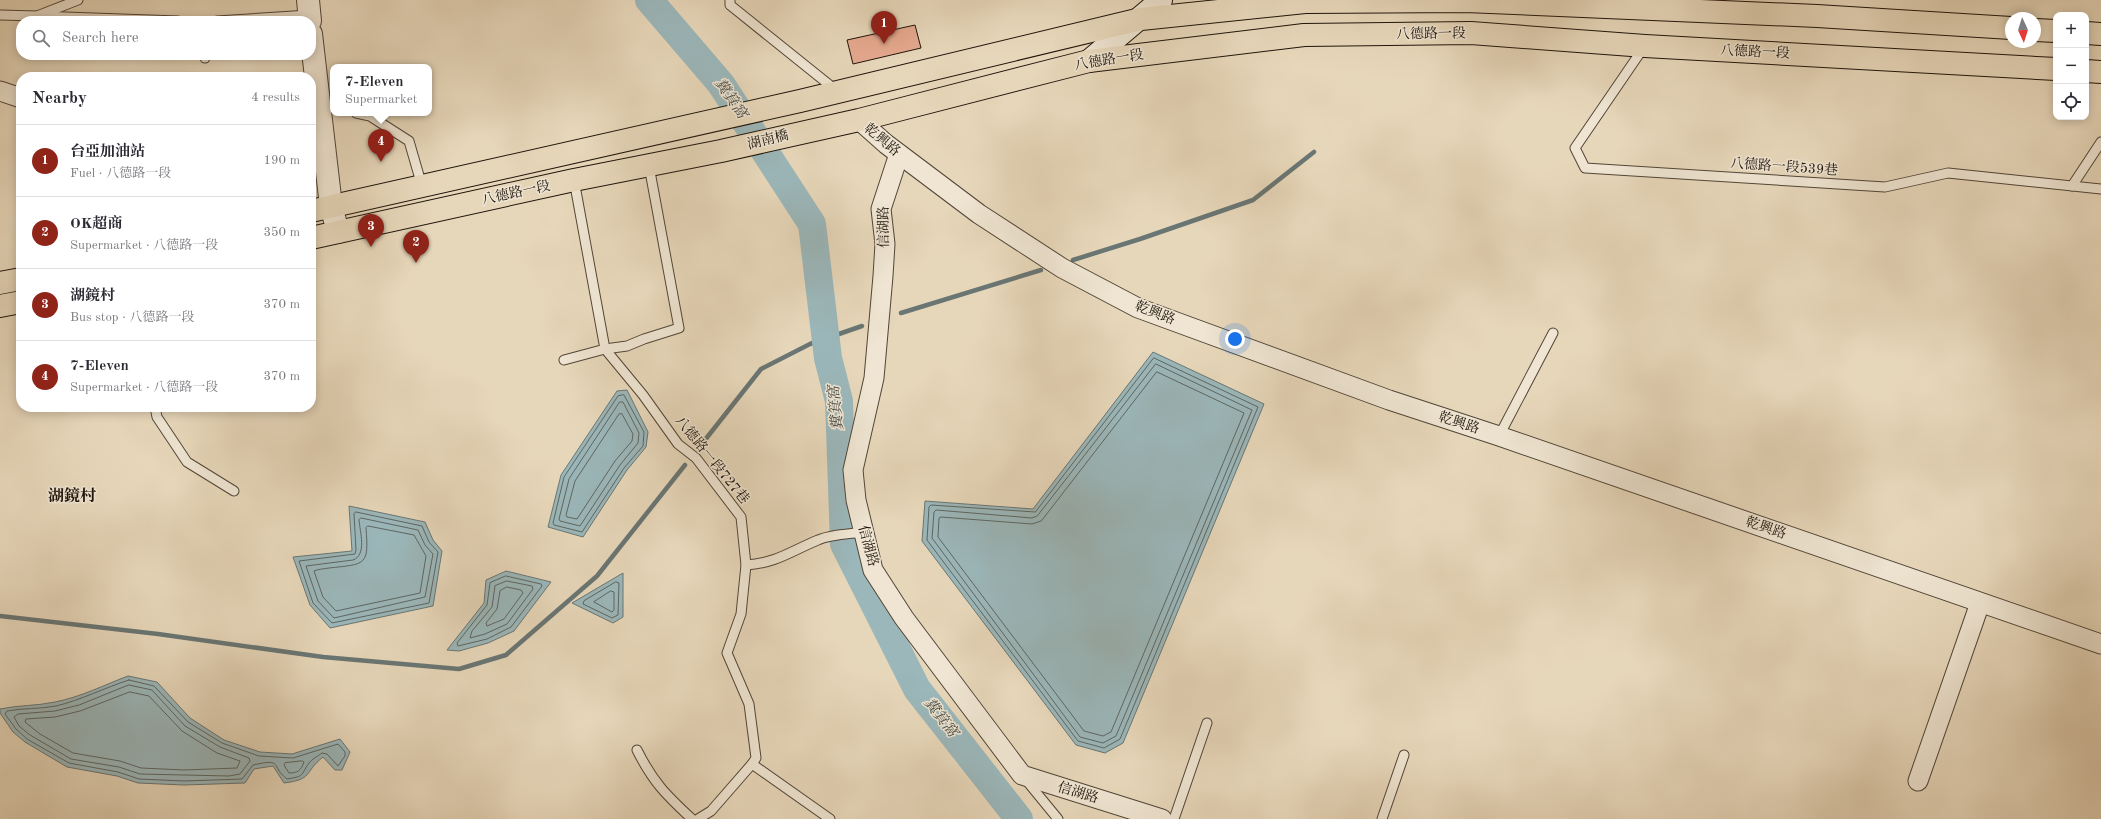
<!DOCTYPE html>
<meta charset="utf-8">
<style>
body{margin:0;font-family:"Old Standard TT","Noto Serif TC",serif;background:#f7f7f7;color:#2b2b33}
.controls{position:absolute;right:12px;top:12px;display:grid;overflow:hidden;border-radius:8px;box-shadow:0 2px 10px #0003}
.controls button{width:36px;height:36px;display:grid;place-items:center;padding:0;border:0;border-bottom:1px solid #e1e1e2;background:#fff;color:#2b2b33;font:20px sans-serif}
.compass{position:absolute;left:2005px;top:12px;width:36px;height:36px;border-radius:50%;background:#fff;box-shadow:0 2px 10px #0003;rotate:176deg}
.you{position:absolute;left:1235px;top:339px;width:14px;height:14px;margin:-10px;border:3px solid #fff;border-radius:50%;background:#1a73e8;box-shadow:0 0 0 6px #1a73e833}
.badge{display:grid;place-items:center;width:26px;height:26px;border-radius:50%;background:#8f2418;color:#fff;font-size:13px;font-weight:700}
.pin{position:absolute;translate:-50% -33px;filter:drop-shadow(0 1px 2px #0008)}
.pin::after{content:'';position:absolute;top:21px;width:14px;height:12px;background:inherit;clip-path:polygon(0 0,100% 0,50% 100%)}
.popup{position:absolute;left:330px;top:64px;width:102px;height:52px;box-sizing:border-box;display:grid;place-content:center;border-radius:8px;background:#fff;filter:drop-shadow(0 1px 3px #0005);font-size:13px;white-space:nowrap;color:#7c7c81}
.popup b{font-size:15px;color:#2b2b33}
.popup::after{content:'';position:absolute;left:50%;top:100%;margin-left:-8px;border:8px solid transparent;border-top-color:#fff}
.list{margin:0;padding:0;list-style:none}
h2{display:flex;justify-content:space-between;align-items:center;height:52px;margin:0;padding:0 16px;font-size:17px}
h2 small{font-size:13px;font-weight:400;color:#7c7c81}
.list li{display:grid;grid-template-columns:26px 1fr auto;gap:12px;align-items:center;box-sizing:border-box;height:72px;padding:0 16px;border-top:1px solid #e1e1e2}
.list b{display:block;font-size:15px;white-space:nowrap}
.list p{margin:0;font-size:13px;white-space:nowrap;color:#7c7c81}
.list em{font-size:13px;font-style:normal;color:#7c7c81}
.icon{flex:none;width:22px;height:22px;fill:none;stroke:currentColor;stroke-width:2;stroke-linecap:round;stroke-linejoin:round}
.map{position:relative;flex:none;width:2101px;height:819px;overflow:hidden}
.search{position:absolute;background:#fff;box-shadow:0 2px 10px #0003;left:16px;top:16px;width:300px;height:44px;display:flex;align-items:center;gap:10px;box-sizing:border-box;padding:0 14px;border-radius:16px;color:#7c7c81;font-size:15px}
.panel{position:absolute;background:#fff;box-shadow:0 2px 10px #0003;left:16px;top:72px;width:300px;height:340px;border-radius:16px}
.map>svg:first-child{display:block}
</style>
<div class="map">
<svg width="2101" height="819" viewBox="0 0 2101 819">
<rect width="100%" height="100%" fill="#e7d7ba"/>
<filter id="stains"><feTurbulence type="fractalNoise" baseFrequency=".005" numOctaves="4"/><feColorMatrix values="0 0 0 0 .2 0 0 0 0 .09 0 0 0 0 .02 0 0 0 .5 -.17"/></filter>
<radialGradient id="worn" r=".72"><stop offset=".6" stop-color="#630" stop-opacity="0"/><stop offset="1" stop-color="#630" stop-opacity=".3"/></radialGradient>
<g fill="#9bb7ba" stroke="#697674">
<path d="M 1153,352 L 1264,404 L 1123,743 L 1105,753 L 1076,745 L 922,541 L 925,501 L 1033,509 Z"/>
<path d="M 627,390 L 648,432 L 646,447 L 627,470 L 583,537 L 548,527 L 561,475 L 617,391 Z"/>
<path d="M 349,506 L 425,522 L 433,540 L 442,551 L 433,606 L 330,628 L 310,605 L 293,557 L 352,551 Z"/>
<path d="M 506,571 L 551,582 L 514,631 L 488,643 L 459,651 L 447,650 L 484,603 L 486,580 Z"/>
<path d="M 623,573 L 623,617 L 613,623 L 572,603 Z"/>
<path d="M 128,676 L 157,682 L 190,718 L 224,740 L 260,752 L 292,754 L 340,739 L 350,752 L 342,770 L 335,770 L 323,757 C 303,773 314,779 284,783 L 273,766 L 254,769 L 245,783 L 184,785 L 138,783 L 117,776 L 67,767 L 25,742 L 13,732 L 0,713 L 0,709 C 18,705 37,706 55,702 C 81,697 104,685 128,676 Z"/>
</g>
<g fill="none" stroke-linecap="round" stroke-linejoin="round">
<g stroke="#5d6663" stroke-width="1">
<path d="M 1154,358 L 1258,407 L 1120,739 L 1104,748 L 1078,741 L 927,540 L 929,507 L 931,505 L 1035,512 Z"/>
<path d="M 1156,364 L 1252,410 L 1116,736 L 1103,743 L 1080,737 L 932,538 L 934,512 L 936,510 L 1032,518 L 1037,516 Z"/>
<path d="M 1157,372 L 1244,413 L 1111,732 L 1103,736 L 1084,731 L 938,537 L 939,518 L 941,517 L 1032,524 L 1041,521 Z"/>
<path d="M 624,395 L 644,432 L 643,446 L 624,468 L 582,532 L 554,525 L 553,523 L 564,477 L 618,396 Z"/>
<path d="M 620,402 L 623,402 L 639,433 L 638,443 L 620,465 L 580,526 L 560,521 L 559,519 L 569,479 Z"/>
<path d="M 622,414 L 633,434 L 632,441 L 615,461 L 577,519 L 567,517 L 566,515 L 575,481 L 619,414 Z"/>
<path d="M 356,512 L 422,526 L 429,542 L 438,552 L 429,603 L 332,623 L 313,603 L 299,561 L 355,554 L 356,550 L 354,514 Z"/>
<path d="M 361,518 L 418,530 L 425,545 L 433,554 L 425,597 L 334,618 L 318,601 L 306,566 L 353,560 C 367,555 360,532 359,520 Z"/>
<path d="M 368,526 L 414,535 L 426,556 L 420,593 L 336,611 L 323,597 L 314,571 C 318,569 324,569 329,568 C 366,564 369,566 366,528 Z"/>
<path d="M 506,576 L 541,584 L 542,586 L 511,627 L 487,639 L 458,646 L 457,643 L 487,605 L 490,583 Z"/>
<path d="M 507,581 L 532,586 L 533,589 L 507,624 L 485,634 L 470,638 L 472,631 L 492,607 L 495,586 Z"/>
<path d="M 616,582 L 619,583 L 618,615 L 612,618 L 583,604 L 584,601 Z"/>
<path d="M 507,587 L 521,590 L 523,593 L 504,619 L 487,626 L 486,623 L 497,609 L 500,591 Z"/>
<path d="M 611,591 L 614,592 L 614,610 L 612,612 L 594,602 Z"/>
<path d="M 129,680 L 154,686 L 188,722 L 222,743 L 259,756 L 293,758 L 338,744 L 345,752 L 345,756 L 338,766 L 327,754 L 322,753 C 318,756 312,759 309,763 C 300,776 305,776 287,779 C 270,766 284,758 253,765 L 242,779 L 184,781 L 139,779 L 118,772 L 69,763 L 27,739 L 16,729 L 5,714 L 7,711 C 23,708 40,709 56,706 C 81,700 104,688 129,680 Z"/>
<path d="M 129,685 L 152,690 L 185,726 L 220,747 L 249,758 L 250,761 L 240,774 L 229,776 L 140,774 L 119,767 L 71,759 L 30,735 L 19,726 L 14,717 L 18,714 L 55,711 L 79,705 Z"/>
<path d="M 130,692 L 149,696 L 182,731 L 217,753 L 240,761 L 237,768 L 184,770 L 141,768 L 120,761 L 73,753 L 40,734 L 25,722 L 26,719 L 55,717 L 80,711 Z"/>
<path d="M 302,761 L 304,762 C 301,771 297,773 289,773 L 284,765 L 285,763 Z"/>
</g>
<g stroke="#697674" stroke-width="4.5">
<path d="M 1073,260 L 1140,239 L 1253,200 L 1314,152"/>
<path d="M 901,313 L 1041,270"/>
<path d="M 701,445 L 761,369 L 810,344 L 862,326"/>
<path d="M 0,616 L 158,634 L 323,657 L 459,669 L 506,655 L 597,576 L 685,465"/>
</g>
<path stroke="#9bb7ba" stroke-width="28" d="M 649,0 L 721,84 L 812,224 L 828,358 L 839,401 L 844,544 L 917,689 L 1019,819"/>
</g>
<path fill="#e5a98f" stroke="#1f150c" d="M 915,25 L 921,48 L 853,64 L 847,40 Z"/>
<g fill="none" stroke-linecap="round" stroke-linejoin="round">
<g stroke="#514638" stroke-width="11">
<g id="service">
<path d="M 730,0 L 730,5 L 837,91"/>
<path d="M 0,15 L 37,16 L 78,0"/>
<path d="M 37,16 L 178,21"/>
<path d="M 217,21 L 309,15"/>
<path d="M 1644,47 L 1575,148 L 1585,168 L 1885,187 L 1948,173 L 2101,189"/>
<path d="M 205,55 L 205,58"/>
<path d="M 356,113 L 370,116 L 409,141 L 422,186"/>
<path d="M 574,180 L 605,349 L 643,395 L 678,444 L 696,458 L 741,517 L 746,565 L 741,614 L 727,653 L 749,704 L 756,758 L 752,764 L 711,811 L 698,819"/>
<path d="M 2072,186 L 2101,142"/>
<path d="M 564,360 L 605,349 L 627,346 L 644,339 L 679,328 L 649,166"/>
<path d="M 155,407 L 157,417 L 187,462 L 234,491"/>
<path d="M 1499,436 L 1553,333"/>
<path d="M 746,565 C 777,563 791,551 818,540 C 831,534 850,534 864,532"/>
<path d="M 637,750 C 653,782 666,795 692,819"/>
<path d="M 752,764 L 830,819"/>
<path d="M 1026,780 L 1058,819"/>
<path d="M 1174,819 L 1207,723"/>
<path d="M 1382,819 L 1404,755"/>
</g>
</g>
<g stroke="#514638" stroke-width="21">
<g id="minor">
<path d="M 0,91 L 21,98"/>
<path d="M 859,120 L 886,144 L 979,214 L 1062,268 L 1138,308 L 1389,400 L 1499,436 L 2101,644"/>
<path d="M 899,154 L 881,209 L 885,244 L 883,276 L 874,378 L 853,470 L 856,500 L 873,570 L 904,618 L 1022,775 L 1162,819"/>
<path d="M 1918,781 L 1980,603"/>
</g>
</g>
<g stroke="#514638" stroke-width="24">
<g id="tertiary">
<path d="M 308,0 L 310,21"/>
<path d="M 311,34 L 331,206 L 338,232"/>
</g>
</g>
<g stroke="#1f150c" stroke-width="24">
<path id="secondary" d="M 1089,61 L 1161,0"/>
</g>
<g stroke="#1f150c" stroke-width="24">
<g id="primary">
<path d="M 2035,30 L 2056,31"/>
<path d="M 2086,33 L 2101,34"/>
<path d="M 2086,71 L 2101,72"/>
<path d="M 311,211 L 800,101 L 1141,19 L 1305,2 L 1466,1 L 1817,16 L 2011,28"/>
<path d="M 311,238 L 574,180 L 721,151 L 859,120 L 1089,61 L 1304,35 L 1471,33 L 1645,46 L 2056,69"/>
<path d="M 0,283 L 21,279"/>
<path d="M 0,306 L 21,302"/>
</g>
</g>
<use href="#service" stroke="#efe5d2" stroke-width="9"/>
<use href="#minor" stroke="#efe5d2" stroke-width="19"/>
<use href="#tertiary" stroke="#efe5d2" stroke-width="22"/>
<use href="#secondary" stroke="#efe5d2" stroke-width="22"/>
<use href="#primary" stroke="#e7d7ba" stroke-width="22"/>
</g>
<g text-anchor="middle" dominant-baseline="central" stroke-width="3" stroke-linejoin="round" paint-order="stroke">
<g font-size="14" fill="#1f150c" stroke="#efe5d2">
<text transform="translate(1431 34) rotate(-1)">八德路一段</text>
<text transform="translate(1755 52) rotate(3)">八德路一段</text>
<text transform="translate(1109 60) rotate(-9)">八德路一段</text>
<text transform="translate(768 140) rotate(-14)">湖南橋</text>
<text transform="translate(882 140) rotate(40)">乾興路</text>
<text transform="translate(1784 167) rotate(4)">八德路一段539巷</text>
<text transform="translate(516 193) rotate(-12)">八德路一段</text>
<text transform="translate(884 227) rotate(-91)">信湖路</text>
<text transform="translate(1155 313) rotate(21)">乾興路</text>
<text transform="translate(1459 423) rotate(18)">乾興路</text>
<text transform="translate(712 460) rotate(51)">八德路一段727巷</text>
<text transform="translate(1766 528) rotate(19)">乾興路</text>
<text transform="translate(868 546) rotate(75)">信湖路</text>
<text transform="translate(1078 793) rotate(17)">信湖路</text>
</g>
<g font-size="15" font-style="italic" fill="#4a4e49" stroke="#efe5d2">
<text transform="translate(730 99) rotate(55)">糞箕窩</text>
<text transform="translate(837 408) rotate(-96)">糞箕窩</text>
<text transform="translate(940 718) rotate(52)">糞箕窩</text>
</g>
<g font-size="16" font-weight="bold" fill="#1f150c" stroke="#efe5d2">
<text x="72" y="497">湖鏡村</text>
</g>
</g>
<rect width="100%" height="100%" filter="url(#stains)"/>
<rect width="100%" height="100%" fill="url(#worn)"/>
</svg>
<div class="controls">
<button>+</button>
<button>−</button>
<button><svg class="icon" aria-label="locate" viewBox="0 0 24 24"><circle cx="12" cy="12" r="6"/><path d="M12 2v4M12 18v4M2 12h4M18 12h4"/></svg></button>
</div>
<svg class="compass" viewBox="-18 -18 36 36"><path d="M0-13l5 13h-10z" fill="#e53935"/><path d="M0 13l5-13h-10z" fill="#7c7c81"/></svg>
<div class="you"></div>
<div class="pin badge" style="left:884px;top:44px">1</div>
<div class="pin badge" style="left:416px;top:263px">2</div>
<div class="pin badge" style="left:371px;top:247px">3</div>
<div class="pin badge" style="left:381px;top:162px">4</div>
<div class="popup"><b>7-Eleven</b>Supermarket</div>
<div class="search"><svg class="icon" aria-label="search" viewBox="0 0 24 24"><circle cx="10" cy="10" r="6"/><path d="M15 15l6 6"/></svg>Search here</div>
<section class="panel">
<h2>Nearby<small>4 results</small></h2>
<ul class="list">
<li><span class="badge">1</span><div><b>台亞加油站</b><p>Fuel · 八德路一段</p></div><em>190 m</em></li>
<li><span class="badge">2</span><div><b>OK超商</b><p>Supermarket · 八德路一段</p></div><em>350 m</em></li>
<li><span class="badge">3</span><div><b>湖鏡村</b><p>Bus stop · 八德路一段</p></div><em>370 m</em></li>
<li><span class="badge">4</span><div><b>7-Eleven</b><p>Supermarket · 八德路一段</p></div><em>370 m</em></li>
</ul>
</section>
</div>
